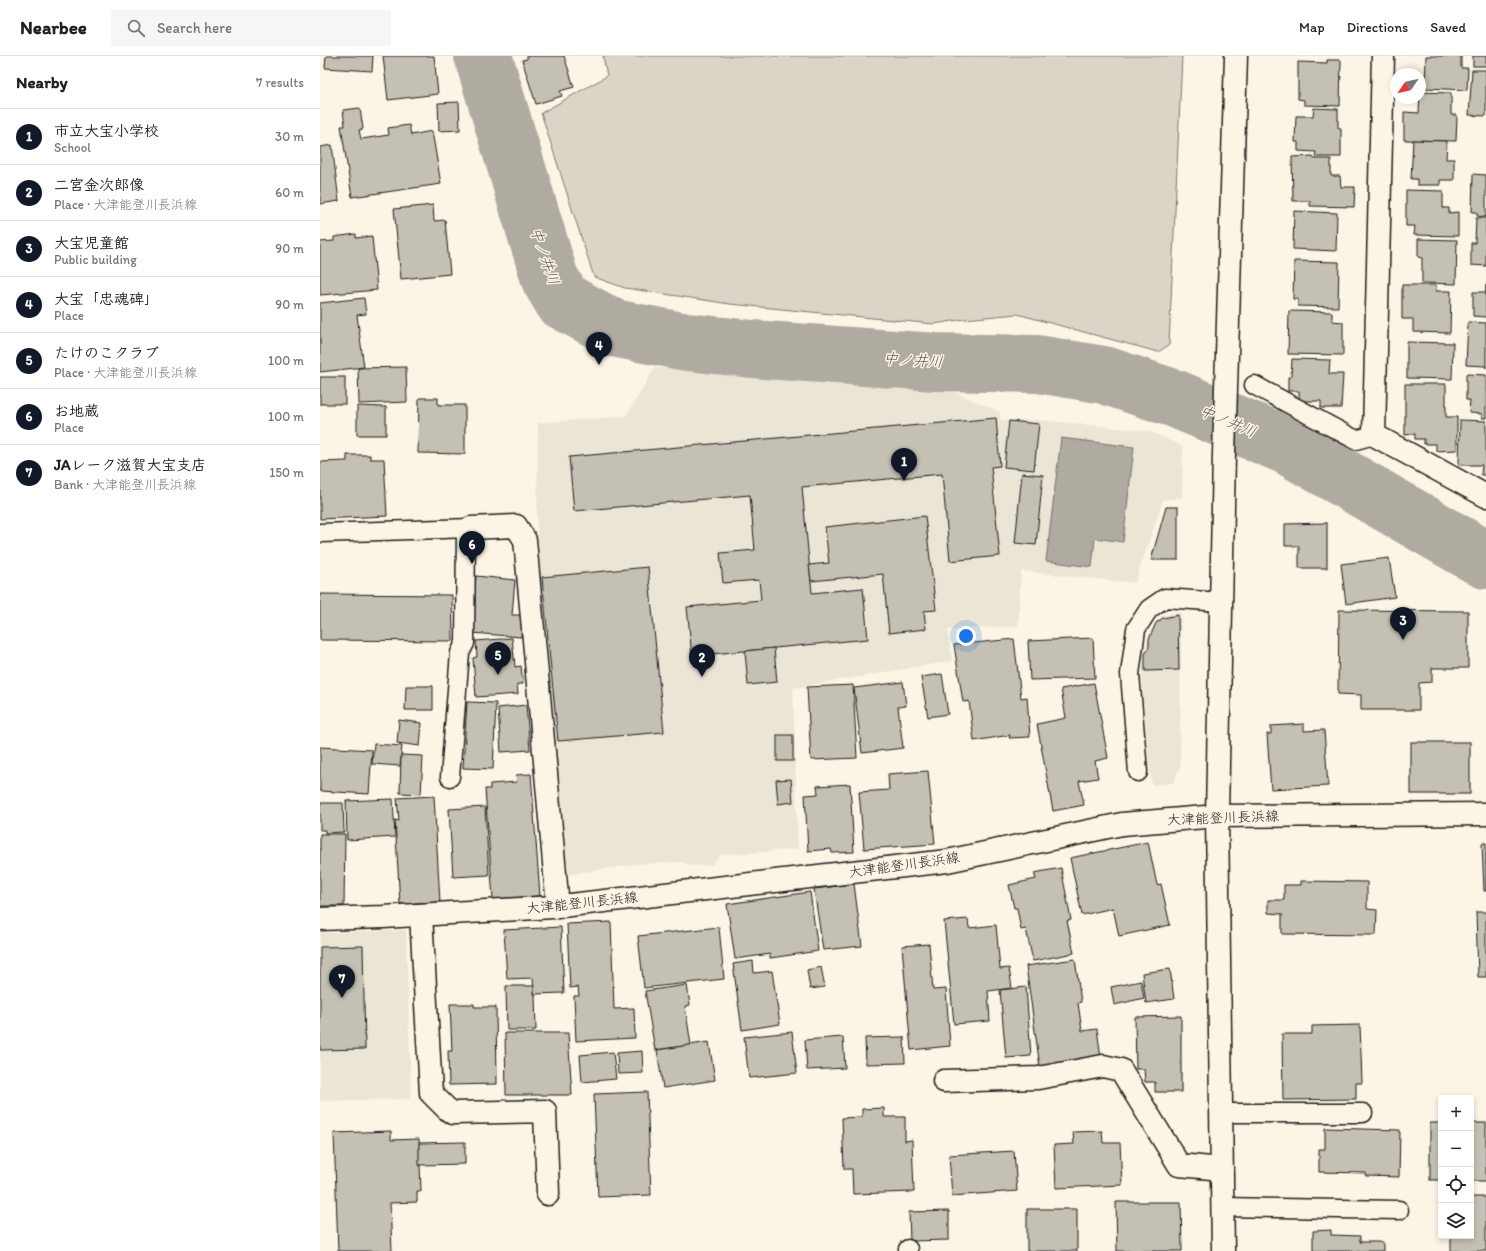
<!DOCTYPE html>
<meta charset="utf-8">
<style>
body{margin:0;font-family:Itim,"Klee One",sans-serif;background:#f6f6f6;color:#222}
.controls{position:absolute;right:12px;bottom:12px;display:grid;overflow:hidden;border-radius:0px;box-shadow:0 2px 6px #0003}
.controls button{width:36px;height:36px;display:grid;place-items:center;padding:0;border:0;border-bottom:1px solid #e0e0e0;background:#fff;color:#222;font:20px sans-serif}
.compass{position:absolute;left:1070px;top:12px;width:36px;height:36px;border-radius:50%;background:#fff;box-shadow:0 2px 6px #0003;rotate:236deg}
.you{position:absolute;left:646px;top:580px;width:14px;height:14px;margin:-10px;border:3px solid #fff;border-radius:50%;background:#1a73e8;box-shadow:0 0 0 6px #1a73e833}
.badge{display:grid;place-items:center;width:26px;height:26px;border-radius:50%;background:#111827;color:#fff;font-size:13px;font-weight:700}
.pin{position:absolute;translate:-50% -33px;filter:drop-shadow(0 1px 2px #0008)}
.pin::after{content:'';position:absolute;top:21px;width:14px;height:12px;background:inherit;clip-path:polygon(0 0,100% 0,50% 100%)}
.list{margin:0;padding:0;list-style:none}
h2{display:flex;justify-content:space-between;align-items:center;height:52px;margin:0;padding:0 16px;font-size:17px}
h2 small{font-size:13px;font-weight:400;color:#767676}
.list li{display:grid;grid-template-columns:26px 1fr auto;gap:12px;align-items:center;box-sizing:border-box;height:56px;padding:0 16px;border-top:1px solid #e0e0e0}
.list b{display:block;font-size:15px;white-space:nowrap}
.list p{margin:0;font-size:13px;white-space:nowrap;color:#767676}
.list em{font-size:13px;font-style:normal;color:#767676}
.icon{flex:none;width:22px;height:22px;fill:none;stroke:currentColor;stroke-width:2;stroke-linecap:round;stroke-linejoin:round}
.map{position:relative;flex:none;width:1166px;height:1195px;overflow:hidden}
header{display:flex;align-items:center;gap:24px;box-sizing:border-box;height:56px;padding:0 20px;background:#fff;border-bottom:1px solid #e0e0e0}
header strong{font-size:19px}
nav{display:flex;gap:22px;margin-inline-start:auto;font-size:14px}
.search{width:280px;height:36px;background:#f6f6f6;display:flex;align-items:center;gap:10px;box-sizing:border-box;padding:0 14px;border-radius:0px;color:#767676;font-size:15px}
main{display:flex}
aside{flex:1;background:#fff}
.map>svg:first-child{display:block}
</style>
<header>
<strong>Nearbee</strong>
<div class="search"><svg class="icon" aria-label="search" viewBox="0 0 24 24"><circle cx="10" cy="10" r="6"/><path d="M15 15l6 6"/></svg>Search here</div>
<nav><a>Map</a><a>Directions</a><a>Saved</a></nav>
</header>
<main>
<aside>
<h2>Nearby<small>7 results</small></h2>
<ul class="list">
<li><span class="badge">1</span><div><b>市立大宝小学校</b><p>School</p></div><em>30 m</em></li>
<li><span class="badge">2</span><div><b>二宮金次郎像</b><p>Place · 大津能登川長浜線</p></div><em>60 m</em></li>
<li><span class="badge">3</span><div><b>大宝児童館</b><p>Public building</p></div><em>90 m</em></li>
<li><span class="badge">4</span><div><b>大宝「忠魂碑」</b><p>Place</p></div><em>90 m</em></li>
<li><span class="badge">5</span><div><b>たけのこクラブ</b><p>Place · 大津能登川長浜線</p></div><em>100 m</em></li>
<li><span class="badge">6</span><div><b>お地蔵</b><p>Place</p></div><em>100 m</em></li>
<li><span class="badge">7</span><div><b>JAレーク滋賀大宝支店</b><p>Bank · 大津能登川長浜線</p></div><em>150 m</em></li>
</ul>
</aside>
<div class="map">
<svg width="1166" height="1195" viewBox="0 0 1166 1195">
<rect width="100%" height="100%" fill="#fcf5e5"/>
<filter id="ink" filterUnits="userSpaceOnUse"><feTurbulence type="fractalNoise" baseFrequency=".025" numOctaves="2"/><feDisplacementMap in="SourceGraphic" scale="8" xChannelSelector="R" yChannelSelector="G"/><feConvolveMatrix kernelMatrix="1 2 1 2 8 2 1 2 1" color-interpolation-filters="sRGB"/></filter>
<g filter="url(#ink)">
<g fill="#ebe5d6">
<path d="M 358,309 L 626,332 L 680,356 L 681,364 L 720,364 L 829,375 L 863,391 L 862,442 L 843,444 L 815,527 L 701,515 L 698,570 L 628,574 L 632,605 L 473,632 L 478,793 L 401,799 L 391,809 L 373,810 L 360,806 L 317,808 L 244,819 L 217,478 L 218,367 L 306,360 L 334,313 Z"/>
<path d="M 853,557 L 861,557 L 860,711 L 853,727 L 832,729 L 828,700 L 823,643 L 822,619 L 824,594 L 834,568 L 842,560 Z"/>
<path d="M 86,874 L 91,1043 L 0,1045 L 0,877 Z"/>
</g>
<path fill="#dbd5c8" stroke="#7c7872" d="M 283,0 L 862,0 L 849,289 L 838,296 L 697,258 L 645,263 L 614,268 L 410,248 L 305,232 L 274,221 L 221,57 L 287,20 Z"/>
<path fill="#b0aba1" stroke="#75726c" d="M 741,382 L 814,391 L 803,486 L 775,482 L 772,511 L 726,505 Z"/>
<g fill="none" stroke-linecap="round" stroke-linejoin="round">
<path stroke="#b0aba1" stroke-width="58" d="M 163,0 L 230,223 L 243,245 L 293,272 L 367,286 L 432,293 L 616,306 L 718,308 L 784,319 L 856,343 L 968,390 L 1166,504"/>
</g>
<g fill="#c4c0b3" stroke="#1c1c1c">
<path d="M 6,0 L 53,0 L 52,15 L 5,12 Z"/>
<path d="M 63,0 L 114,0 L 118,38 L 68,44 Z"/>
<path d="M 207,0 L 244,0 L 254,31 L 240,35 L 242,40 L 216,48 L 202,4 L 207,3 Z"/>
<path d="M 1106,0 L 1141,0 L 1141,12 L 1148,12 L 1147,34 L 1105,32 Z"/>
<rect x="1153" y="0" width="13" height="10"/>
<path d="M 1007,4 L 1021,4 L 1020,50 L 984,49 L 984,44 L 978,43 L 978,6 L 1007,7 Z"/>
<path d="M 1152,14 L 1166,14 L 1166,60 L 1149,59 Z"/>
<path d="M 1100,36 L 1131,37 L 1131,59 L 1137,59 L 1136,85 L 1084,84 L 1084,56 L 1099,57 Z"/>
<path d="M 139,46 L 140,74 L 119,75 L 118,47 Z"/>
<path d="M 40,52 L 43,73 L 39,74 L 41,83 L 69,79 L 68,72 L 89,69 L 91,79 L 112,75 L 121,128 L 32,141 L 21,70 L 25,70 L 23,54 Z"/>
<path d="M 994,52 L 1018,53 L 1018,72 L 1021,72 L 1021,101 L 995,101 L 996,96 L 978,95 L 978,86 L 975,86 L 976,60 L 993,60 Z"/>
<path d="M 1093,84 L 1127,85 L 1126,103 L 1134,103 L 1134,124 L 1120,124 L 1120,129 L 1097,129 L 1097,123 L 1091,123 Z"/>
<path d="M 12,89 L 19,145 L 0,148 L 0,91 Z"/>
<path d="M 993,100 L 994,103 L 1011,103 L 1011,120 L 1020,120 L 1021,131 L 1035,131 L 1034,151 L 990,150 L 990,145 L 973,145 L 972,101 Z"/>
<path d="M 1153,118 L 1166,119 L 1166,161 L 1157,160 L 1157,156 L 1152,156 Z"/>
<path d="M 1086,134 L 1123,135 L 1123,152 L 1129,152 L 1129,157 L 1138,156 L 1138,180 L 1094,179 L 1095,170 L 1086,170 Z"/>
<path d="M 113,149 L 114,165 L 125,164 L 130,218 L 81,223 L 74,153 Z"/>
<path d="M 974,155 L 1017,157 L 1016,195 L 973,193 Z"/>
<path d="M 1156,162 L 1166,162 L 1166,210 L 1151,209 L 1151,187 L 1155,187 Z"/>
<path d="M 36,178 L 36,182 L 52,180 L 57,234 L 0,239 L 0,186 L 14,185 L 14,181 Z"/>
<path d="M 1098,183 L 1137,184 L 1136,228 L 1102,227 L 1102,202 L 1098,201 Z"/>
<path d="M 974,205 L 1019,206 L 1018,251 L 978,250 L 978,243 L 973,243 Z"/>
<path d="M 1082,229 L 1116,229 L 1116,235 L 1131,235 L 1130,277 L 1093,276 L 1093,263 L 1082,263 Z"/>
<path d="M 1166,229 L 1166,261 L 1153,260 L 1153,236 L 1166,236 Z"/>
<path d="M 44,242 L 46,258 L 37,259 L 44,311 L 0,316 L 0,247 Z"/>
<path d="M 969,255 L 1012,256 L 1012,265 L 1023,266 L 1023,299 L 968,298 Z"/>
<path d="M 1148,266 L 1166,267 L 1166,312 L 1165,310 L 1146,309 Z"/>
<path d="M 1087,286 L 1133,287 L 1132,323 L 1087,322 Z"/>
<path d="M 972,303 L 1010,304 L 1009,318 L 1023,318 L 1021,352 L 1001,352 L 1001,345 L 979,345 L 979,335 L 968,335 L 968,321 L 971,321 Z"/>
<path d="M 86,311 L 87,346 L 39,348 L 38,312 Z"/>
<path d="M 1146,318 L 1166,319 L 1166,362 L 1162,362 L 1162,358 L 1149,357 L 1150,344 L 1146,344 Z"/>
<rect x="0" y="321" width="25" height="27"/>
<path d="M 1085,328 L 1126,328 L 1126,361 L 1137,361 L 1137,394 L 1116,395 L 1116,388 L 1104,388 L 1104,383 L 1095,383 L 1095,378 L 1085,379 Z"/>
<path d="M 99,342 L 118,342 L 118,349 L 145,349 L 145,398 L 98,397 Z"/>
<path d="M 37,350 L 66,351 L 66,379 L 37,379 Z"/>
<path d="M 676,362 L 680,410 L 671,411 L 680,500 L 630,505 L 622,418 L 482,431 L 492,537 L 543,532 L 548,583 L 372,600 L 367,551 L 441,544 L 439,524 L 403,527 L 400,497 L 435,494 L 430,439 L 254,455 L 249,401 Z"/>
<path d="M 1140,364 L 1166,365 L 1166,419 L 1161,419 L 1162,409 L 1139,409 Z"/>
<path d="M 689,365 L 719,368 L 714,414 L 684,411 Z"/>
<path d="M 27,399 L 50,399 L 50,403 L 64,403 L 67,460 L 0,463 L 0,406 L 27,405 Z"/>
<path d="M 702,417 L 723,419 L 716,489 L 695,487 Z"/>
<path d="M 846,451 L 858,451 L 858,504 L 831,504 Z"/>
<path d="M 605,460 L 616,554 L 604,555 L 606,573 L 569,577 L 563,518 L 491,525 L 489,509 L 509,507 L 505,471 Z"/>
<path d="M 1007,467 L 1007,512 L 979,512 L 979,490 L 965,490 L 965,468 Z"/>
<path d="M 1069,502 L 1075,541 L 1026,548 L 1021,508 Z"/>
<path d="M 328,511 L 344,676 L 238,685 L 222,521 Z"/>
<path d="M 156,520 L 195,524 L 192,559 L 203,559 L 201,581 L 152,577 Z"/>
<path d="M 0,538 L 132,539 L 133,585 L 0,584 Z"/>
<path d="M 1019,554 L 1148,555 L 1148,612 L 1112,612 L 1112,626 L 1099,627 L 1099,654 L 1041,654 L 1041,639 L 1018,638 Z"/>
<path d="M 858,559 L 859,614 L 825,615 L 825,598 L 829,591 L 829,583 L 836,567 L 843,562 Z"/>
<path d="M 192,582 L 195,611 L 201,610 L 203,628 L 197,628 L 198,638 L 156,641 L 153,602 L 157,601 L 156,585 Z"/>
<path d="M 773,582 L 775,622 L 710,624 L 708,585 Z"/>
<path d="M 694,583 L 701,642 L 707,641 L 710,681 L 689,682 L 690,679 L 654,685 L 649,645 L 643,646 L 634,589 Z"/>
<path d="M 454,592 L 457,626 L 428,629 L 425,595 Z"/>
<path d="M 622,618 L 628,658 L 608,661 L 601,621 Z"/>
<path d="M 583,626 L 586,650 L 578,651 L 583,692 L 542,697 L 534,632 Z"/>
<path d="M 774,627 L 788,702 L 775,705 L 778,722 L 759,725 L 764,749 L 733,755 L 717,668 L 746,662 L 741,633 Z"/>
<path d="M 533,629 L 537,702 L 491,704 L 487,631 Z"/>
<path d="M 86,630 L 113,630 L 113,654 L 85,654 Z"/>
<path d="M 147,646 L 176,647 L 173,713 L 143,712 Z"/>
<path d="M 206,649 L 210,694 L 181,696 L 178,652 Z"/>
<path d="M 79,664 L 102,667 L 100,690 L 77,687 Z"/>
<path d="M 984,668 L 984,675 L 1004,674 L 1008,730 L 951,733 L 947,678 L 951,678 L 951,670 Z"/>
<rect x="457" y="679" width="16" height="26"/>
<rect x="1091" y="686" width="59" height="52"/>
<path d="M 54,688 L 82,690 L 80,710 L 52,708 Z"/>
<path d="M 0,691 L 52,694 L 49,738 L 0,735 Z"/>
<path d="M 81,699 L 103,700 L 101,738 L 80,737 Z"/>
<path d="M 608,715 L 615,788 L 544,793 L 539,736 L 569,734 L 568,718 Z"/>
<path d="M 211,718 L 220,840 L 173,843 L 165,733 L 170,733 L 170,728 L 197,726 L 196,719 Z"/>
<path d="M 471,723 L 473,746 L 458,748 L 456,724 Z"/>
<path d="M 530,728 L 534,796 L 512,797 L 511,793 L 488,795 L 485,739 L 498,738 L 497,730 Z"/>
<path d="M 114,740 L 120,846 L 80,848 L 75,764 L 79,765 L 77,742 Z"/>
<path d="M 73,743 L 75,781 L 27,784 L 26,745 Z"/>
<path d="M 0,747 L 23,747 L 24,776 L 5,777 L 5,774 L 0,774 Z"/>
<path d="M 165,751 L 169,819 L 133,821 L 129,753 Z"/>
<path d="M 0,778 L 25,778 L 24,850 L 0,850 Z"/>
<path d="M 828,786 L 837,829 L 841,828 L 850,869 L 799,880 L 793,852 L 762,859 L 750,802 Z"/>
<path d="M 1162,787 L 1166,787 L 1166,835 L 1164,835 Z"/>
<path d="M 741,812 L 751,864 L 747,865 L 754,897 L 713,905 L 706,873 L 701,874 L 697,852 L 694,852 L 689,829 L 716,823 L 714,817 Z"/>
<path d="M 981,825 L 1047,826 L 1047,853 L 1057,854 L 1056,879 L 962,878 L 962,858 L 948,857 L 948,844 L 964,844 L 964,829 L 981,829 Z"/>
<path d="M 534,828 L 542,890 L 503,894 L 494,833 Z"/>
<path d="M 490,836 L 498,895 L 450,902 L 450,898 L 415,903 L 407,848 Z"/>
<path d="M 1156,856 L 1166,856 L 1166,921 L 1158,921 Z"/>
<path d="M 648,863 L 649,872 L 676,869 L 680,913 L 689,912 L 692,932 L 668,935 L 670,965 L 634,968 L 624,865 Z"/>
<path d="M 291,866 L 294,953 L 314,952 L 315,982 L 256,985 L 254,940 L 259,940 L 258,931 L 250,932 L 247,868 Z"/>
<path d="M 241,871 L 244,937 L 214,938 L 213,922 L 187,923 L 184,874 Z"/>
<path d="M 399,871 L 404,923 L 324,932 L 318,880 Z"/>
<path d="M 609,888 L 613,934 L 626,933 L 630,990 L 591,994 L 582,890 Z"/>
<path d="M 43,890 L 45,993 L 0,994 L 0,891 Z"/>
<path d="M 755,903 L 761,946 L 758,947 L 762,975 L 777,973 L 781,1002 L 720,1011 L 706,910 Z"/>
<path d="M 433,905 L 434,917 L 452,915 L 460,968 L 422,974 L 413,908 Z"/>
<path d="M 501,911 L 505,931 L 490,933 L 487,914 Z"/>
<path d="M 850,913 L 854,943 L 826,947 L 822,917 Z"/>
<path d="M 821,925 L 824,942 L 794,949 L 791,931 Z"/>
<path d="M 367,929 L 370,949 L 365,950 L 371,989 L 335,994 L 325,935 Z"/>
<path d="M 186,930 L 214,930 L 214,938 L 215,938 L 216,974 L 187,974 Z"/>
<path d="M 706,931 L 711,1000 L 686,1002 L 680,934 Z"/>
<path d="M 130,948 L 154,948 L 154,951 L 176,951 L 177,1028 L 129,1029 L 128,995 L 132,995 Z"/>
<path d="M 861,960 L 861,1036 L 835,1036 L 835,1026 L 825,1026 L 824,1013 L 816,1013 L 815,961 Z"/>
<path d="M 1040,969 L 1042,1027 L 1036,1027 L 1036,1043 L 963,1044 L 962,978 L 992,978 L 992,970 Z"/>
<path d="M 472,976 L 477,1017 L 429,1022 L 424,981 Z"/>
<path d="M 185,977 L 248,977 L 252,1039 L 186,1039 Z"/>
<path d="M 523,981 L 525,1012 L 487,1014 L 485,984 Z"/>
<path d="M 584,981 L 585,1007 L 546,1008 L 545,982 Z"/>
<path d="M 389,986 L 395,1024 L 343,1032 L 337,994 Z"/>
<path d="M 322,995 L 323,1017 L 298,1018 L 297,997 Z"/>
<path d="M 293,996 L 296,1023 L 262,1026 L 260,999 Z"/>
<path d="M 327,1036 L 331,1139 L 278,1141 L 274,1038 Z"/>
<path d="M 564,1052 L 564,1061 L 585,1061 L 585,1085 L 592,1084 L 594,1136 L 533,1138 L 532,1113 L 524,1113 L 522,1062 L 542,1061 L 542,1053 Z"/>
<rect x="1110" y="1067" width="11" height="57"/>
<rect x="1151" y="1067" width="15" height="58"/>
<path d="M 1005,1072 L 1080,1074 L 1079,1121 L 1046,1120 L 1046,1117 L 999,1116 L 999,1093 L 1005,1093 Z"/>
<path d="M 71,1075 L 71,1084 L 99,1083 L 101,1135 L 97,1135 L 97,1146 L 70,1147 L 72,1195 L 18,1195 L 14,1077 Z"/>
<path d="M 782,1075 L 783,1087 L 800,1087 L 802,1129 L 736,1132 L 734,1089 L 754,1088 L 753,1076 Z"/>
<path d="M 145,1086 L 145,1108 L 99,1109 L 99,1087 Z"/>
<path d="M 694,1095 L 697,1135 L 632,1140 L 629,1099 Z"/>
<path d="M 1151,1141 L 1166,1141 L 1166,1195 L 1131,1195 L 1131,1180 L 1151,1180 Z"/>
<path d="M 796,1146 L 861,1146 L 862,1195 L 797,1195 Z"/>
<rect x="707" y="1153" width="50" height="42"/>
<path d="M 629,1155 L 629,1184 L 590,1185 L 589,1156 Z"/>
<path d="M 1011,1174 L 1011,1179 L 1040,1180 L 1040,1186 L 1063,1186 L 1063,1195 L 993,1195 L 993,1175 Z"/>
</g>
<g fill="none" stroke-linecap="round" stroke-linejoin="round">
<g stroke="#1c1c1c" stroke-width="21">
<g id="service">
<path d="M 934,329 L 1036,384 L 1054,379"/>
<path d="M 0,477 L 151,472"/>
<path d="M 818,716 L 810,618 L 816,573 L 829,553 L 845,542 L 901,546"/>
<path d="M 130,721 L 140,597 L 145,587 L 146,473"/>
<path d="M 901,1057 L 1043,1057"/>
<path d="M 902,1151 L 1079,1154"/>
<path d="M 588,1193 L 588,1195"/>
</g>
</g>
<g stroke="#1c1c1c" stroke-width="25">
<g id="minor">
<path d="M 1063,0 L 1054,379 L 1166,440"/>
<path d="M 151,472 L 196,470 L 205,484 L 238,851"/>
<path d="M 897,760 L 903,1195"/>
<path d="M 101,859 L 111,1037 L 127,1053 L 133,1057 L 225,1055 L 228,1138"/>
<path d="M 624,1025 L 718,1022 L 783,1010 L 801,1014 L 859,1109 L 902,1113"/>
</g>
</g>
<g stroke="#1c1c1c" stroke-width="25">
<path id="tertiary" d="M 897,760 L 904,398 L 916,0"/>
</g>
<g stroke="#1c1c1c" stroke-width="25">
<path id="primary" d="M 0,863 L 63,861 L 233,851 L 627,805 L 802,768 L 897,760 L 1166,758"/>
</g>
<use href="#service" stroke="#fcf5e5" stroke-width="18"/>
<use href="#minor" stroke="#fcf5e5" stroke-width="22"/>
<use href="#tertiary" stroke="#fcf5e5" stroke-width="22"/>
<use href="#primary" stroke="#fcf5e5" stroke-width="22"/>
</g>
</g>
<g text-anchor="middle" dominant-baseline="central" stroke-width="3" stroke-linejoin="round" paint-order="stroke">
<g font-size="14" fill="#1c1c1c" stroke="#fcf5e5">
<text transform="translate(903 762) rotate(-2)">大津能登川長浜線</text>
<text transform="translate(584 809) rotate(-8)">大津能登川長浜線</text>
<text transform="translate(262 847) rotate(-6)">大津能登川長浜線</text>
</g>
<g font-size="15" font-style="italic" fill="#575551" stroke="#fcf5e5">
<text transform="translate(225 200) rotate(71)">中ノ井川</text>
<text transform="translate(593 304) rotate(4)">中ノ井川</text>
<text transform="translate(908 365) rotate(23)">中ノ井川</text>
</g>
</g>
</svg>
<div class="controls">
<button>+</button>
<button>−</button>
<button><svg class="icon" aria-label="locate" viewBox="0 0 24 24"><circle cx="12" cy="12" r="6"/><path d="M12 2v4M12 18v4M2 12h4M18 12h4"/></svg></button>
<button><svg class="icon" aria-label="layers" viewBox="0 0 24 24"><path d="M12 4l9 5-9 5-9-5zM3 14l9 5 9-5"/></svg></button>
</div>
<svg class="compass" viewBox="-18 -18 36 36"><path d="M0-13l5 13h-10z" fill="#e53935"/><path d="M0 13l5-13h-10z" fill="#767676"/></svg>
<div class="you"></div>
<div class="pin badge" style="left:584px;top:425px">1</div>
<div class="pin badge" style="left:382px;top:621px">2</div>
<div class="pin badge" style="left:1083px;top:584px">3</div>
<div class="pin badge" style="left:279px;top:309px">4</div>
<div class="pin badge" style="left:178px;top:619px">5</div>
<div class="pin badge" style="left:152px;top:508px">6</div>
<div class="pin badge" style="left:22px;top:942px">7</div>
</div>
</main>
